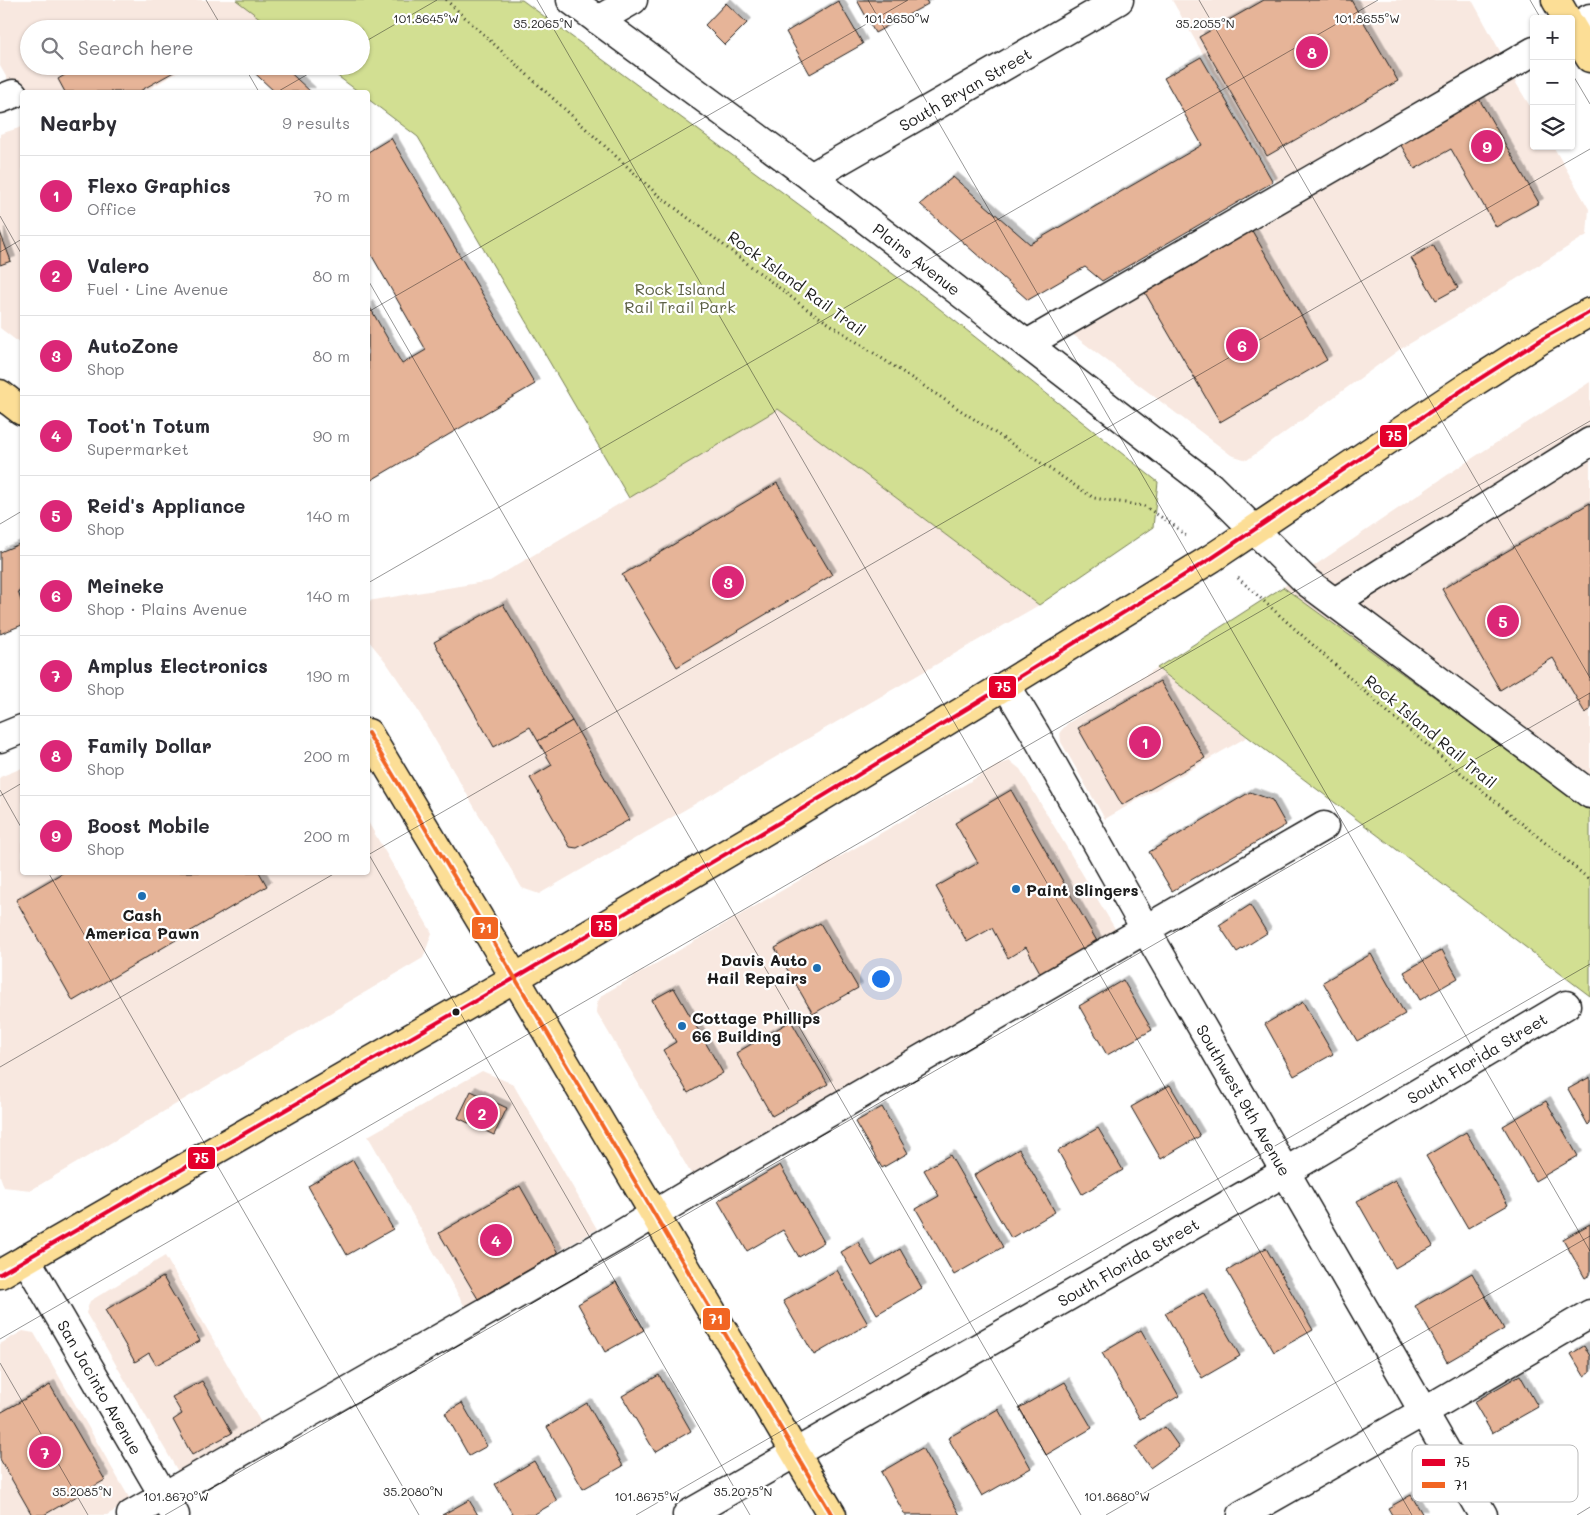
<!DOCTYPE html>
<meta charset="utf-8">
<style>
body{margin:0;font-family:Mali,sans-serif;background:#f2f2f3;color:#2b2b33}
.controls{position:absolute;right:15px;top:15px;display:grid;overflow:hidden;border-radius:5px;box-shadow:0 1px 4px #0004}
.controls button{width:45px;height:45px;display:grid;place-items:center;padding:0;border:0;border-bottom:1px solid #e1e1e2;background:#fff;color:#2b2b33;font:25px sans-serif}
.you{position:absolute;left:880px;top:978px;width:18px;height:18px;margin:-12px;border:4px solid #fff;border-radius:50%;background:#1a73e8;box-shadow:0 0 0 8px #1a73e833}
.badge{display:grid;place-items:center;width:32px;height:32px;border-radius:50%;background:#db2777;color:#fff;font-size:16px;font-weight:700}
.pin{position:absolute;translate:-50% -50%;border:2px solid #fff;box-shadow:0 1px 5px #0006}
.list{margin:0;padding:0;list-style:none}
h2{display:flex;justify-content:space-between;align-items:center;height:65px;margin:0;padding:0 20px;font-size:21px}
h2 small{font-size:16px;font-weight:400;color:#7c7c81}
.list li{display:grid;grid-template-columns:32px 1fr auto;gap:15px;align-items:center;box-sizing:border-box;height:80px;padding:0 20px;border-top:1px solid #e1e1e2}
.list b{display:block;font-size:19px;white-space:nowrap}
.list p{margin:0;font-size:16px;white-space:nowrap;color:#7c7c81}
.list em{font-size:16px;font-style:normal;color:#7c7c81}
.icon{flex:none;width:28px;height:28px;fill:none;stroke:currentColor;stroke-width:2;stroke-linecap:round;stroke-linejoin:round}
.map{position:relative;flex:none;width:1590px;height:1515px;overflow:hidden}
.search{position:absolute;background:#fff;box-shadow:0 1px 4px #0004;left:20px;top:20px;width:350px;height:55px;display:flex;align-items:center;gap:12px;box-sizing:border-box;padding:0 18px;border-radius:28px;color:#7c7c81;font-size:19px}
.panel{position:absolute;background:#fff;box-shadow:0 1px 4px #0004;left:20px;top:90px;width:350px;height:785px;border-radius:5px}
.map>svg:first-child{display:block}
</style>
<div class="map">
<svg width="1590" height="1515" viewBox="0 0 1590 1515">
<defs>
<filter id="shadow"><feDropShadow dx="4.5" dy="-4.5" stdDeviation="0" flood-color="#0004"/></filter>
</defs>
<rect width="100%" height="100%" fill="#fff"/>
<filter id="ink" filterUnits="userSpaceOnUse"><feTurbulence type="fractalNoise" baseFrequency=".02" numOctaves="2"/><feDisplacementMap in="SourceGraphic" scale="10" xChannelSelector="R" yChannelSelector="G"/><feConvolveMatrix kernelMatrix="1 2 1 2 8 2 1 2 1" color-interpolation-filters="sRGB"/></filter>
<g filter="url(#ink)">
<g fill="#f8e8e0">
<path d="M 0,0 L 236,0 L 265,21 L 252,29 L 29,29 L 29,66 L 188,66 L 144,92 L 22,92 L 22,104 L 0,66 Z"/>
<path d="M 1172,0 L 1472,0 L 1501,53 L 1277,183 Z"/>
<path d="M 1513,78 L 1534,113 L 1534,146 L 1553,146 L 1589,209 L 1587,235 L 1476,304 L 1399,350 L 1247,460 L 1231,455 L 1068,331 Z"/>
<path d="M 22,127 L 22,345 L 0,328 L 0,134 Z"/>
<path d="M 1590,382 L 1590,810 L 1283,587 L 1462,465 Z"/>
<path d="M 778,409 L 1039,605 L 539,894 L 522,888 L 411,699 L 386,662 L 368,640 L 368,601 L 490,581 Z"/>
<path d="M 1157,668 L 1247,737 L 1105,819 L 1061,742 L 1060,732 L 1068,723 Z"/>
<path d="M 1010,761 L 1020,769 L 1117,932 L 693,1177 L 596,1011 L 597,1003 L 602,995 L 1000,764 Z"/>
<path d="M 22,768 L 22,872 L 368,872 L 368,822 L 432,933 L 423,958 L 31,1190 L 4,1187 L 0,1176 L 0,777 Z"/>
<path d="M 482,1071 L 513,1084 L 597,1229 L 465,1307 L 368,1136 Z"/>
<path d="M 165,1256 L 264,1428 L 180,1475 L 86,1313 L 90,1301 Z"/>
<path d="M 23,1331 L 34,1333 L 131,1501 L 107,1515 L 0,1515 L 0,1344 Z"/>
</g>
<g fill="#d2df92" stroke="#777e57">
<path d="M 236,0 L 522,0 L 931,302 L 1158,482 L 1153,527 L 1039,605 L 778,409 L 629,498 L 418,137 L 368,99 L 368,92 L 359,92 L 324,66 L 361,66 L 361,29 L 274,29 Z"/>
<path d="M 1283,587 L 1590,810 L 1590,996 L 1157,668 Z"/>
</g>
<g fill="#e6b498" stroke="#1c1c1c" filter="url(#shadow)">
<path d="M 857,0 L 926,0 L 928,4 L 875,33 Z"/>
<path d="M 1264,0 L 1351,0 L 1398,81 L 1267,156 L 1199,37 Z"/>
<path d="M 838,1 L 863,44 L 810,74 L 786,32 Z"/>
<path d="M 726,3 L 747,23 L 725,45 L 705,25 Z"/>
<path d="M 1201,57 L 1273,182 L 1102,281 L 1085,267 L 1028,300 L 920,204 L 953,177 L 1030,244 L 1202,145 L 1164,78 Z"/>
<path d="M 80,66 L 177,66 L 179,69 L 138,92 L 65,92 L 58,79 Z"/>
<path d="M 247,66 L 283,66 L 311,92 L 275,92 Z"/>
<path d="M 1478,97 L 1539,203 L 1496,227 L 1451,149 L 1415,169 L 1399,142 Z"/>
<path d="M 391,138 L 535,384 L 368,482 L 368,304 L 402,364 L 426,350 L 368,249 L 368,152 Z"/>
<path d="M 1251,229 L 1327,360 L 1220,422 L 1144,291 Z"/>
<path d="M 0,232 L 11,261 L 0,265 Z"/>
<path d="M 1433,245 L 1458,288 L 1436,300 L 1411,258 Z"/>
<path d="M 777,483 L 832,575 L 677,667 L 622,575 Z"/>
<path d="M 1590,503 L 1590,710 L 1585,713 L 1553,658 L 1500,690 L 1442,589 Z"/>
<path d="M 22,543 L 22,589 L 18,591 L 22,604 L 22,625 L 0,634 L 0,552 Z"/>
<path d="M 503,604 L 572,721 L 538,741 L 530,727 L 494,747 L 434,642 Z"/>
<path d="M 1160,681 L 1205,758 L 1122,805 L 1078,728 Z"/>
<path d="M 572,721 L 629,820 L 577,848 L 570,847 L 566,840 L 530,778 L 552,765 L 538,741 Z"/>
<path d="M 1011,790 L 1098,943 L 1042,976 L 1026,947 L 1008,958 L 992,928 L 967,942 L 936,887 L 978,863 L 955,823 Z"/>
<path d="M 1250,792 L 1272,800 L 1286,825 L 1172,891 L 1149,852 Z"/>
<path d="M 64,872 L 259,872 L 267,886 L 73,1001 L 16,900 Z"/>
<path d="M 1250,905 L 1267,933 L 1237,952 L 1219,925 Z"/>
<path d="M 820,923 L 858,988 L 813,1014 L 775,948 Z"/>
<path d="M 1442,950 L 1458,978 L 1420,1000 L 1404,972 Z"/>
<path d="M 1371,954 L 1405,1014 L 1357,1041 L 1323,982 Z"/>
<path d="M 1123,980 L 1152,1030 L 1107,1055 L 1079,1006 Z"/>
<path d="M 674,988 L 723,1073 L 688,1093 L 663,1050 L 676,1042 L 652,1000 Z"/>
<path d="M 1303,1002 L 1333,1054 L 1294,1076 L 1265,1024 Z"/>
<path d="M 791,1021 L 828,1084 L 772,1116 L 736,1053 Z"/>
<path d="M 1590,1077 L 1590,1123 L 1588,1125 L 1568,1089 Z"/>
<path d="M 1170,1085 L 1200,1136 L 1161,1159 L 1131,1107 Z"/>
<path d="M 471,1091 L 507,1108 L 494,1135 L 458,1118 Z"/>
<path d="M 1546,1101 L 1578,1156 L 1535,1181 L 1503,1126 Z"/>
<path d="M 882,1107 L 908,1153 L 882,1168 L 855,1122 Z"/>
<path d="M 1098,1128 L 1123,1170 L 1082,1194 L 1058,1151 Z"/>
<path d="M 1466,1132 L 1508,1205 L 1468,1228 L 1426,1156 Z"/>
<path d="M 1019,1149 L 1055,1212 L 1011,1238 L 974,1175 Z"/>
<path d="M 950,1155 L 1003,1247 L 954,1275 L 916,1209 L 939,1196 L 924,1170 Z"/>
<path d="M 353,1160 L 393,1229 L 347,1255 L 308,1186 Z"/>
<path d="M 780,1165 L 824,1242 L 799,1257 L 783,1230 L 747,1251 L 718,1201 Z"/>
<path d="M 1395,1180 L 1433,1246 L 1395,1268 L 1357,1201 Z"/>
<path d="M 520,1186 L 558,1253 L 478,1299 L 439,1233 Z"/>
<path d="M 1590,1224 L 1590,1275 L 1585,1278 L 1563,1239 Z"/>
<path d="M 858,1242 L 872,1266 L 900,1249 L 922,1288 L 877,1314 L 841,1252 Z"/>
<path d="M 1266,1248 L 1313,1330 L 1274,1352 L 1227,1271 Z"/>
<path d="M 837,1270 L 868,1324 L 814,1355 L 783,1301 Z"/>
<path d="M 1472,1273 L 1504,1329 L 1447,1362 L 1415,1306 Z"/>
<path d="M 163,1277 L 200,1341 L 156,1365 L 149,1353 L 135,1362 L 105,1310 Z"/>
<path d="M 616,1282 L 644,1330 L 605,1352 L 578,1304 Z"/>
<path d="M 1203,1292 L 1240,1356 L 1202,1378 L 1165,1313 Z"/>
<path d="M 1141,1330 L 1179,1396 L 1140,1419 L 1102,1353 Z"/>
<path d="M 1584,1346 L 1590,1356 L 1590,1372 L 1584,1376 L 1571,1354 Z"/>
<path d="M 659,1375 L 691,1431 L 655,1452 L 622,1396 Z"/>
<path d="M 1520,1375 L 1538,1407 L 1492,1433 L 1474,1402 Z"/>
<path d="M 202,1381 L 232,1433 L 192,1455 L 173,1420 L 182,1414 L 172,1397 Z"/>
<path d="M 1065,1382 L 1092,1428 L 1046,1455 L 1019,1408 Z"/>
<path d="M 50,1385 L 105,1480 L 44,1515 L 32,1515 L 0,1459 L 0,1413 Z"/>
<path d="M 462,1403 L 487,1446 L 469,1456 L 445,1413 Z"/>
<path d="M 587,1403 L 623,1466 L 583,1489 L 547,1427 Z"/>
<path d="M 998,1409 L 1031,1468 L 982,1496 L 948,1438 Z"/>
<path d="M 1165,1427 L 1179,1447 L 1150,1468 L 1135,1447 Z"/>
<path d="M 922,1448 L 960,1515 L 905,1515 L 881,1472 Z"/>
<path d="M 534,1461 L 557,1501 L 533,1515 L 513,1515 L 495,1484 Z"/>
<path d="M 1411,1495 L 1423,1515 L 1392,1515 L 1388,1508 Z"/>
<path d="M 469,1500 L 478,1515 L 442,1515 Z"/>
</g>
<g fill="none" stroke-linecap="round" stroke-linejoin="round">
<g stroke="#1c1c1c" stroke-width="31">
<g id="minor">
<path d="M 571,0 L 811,177 L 1210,486 L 1307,582 L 1590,794"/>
<path d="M 598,20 L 633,0"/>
<path d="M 1571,29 L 1590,18"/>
<path d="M 0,99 L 13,94"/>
<path d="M 811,177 L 1119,0"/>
<path d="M 1027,344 L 1534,51"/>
<path d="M 1335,602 L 1590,442"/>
<path d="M 1006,685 L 1036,735 L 1146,930 L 1483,1515"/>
<path d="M 0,738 L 22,729"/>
<path d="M 26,1259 L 175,1515"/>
<path d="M 131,1515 L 620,1235 L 693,1191 L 1324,826"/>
<path d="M 687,1515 L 1285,1172 L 1566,1005"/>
<path d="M 1242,1515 L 1423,1412 L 1590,1314"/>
</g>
</g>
<g stroke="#1c1c1c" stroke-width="31">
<g id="major">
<path d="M 1556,0 L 1567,19"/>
<path d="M 1571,26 L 1590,58"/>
<path d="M 0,394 L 22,411"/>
<path d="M 368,733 L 515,978 L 832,1515"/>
<path d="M 0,1274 L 515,978 L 787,818 L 1006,685 L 1212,558 L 1473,383 L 1542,339 L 1590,312"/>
</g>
</g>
<g stroke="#1c1c1c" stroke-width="3" stroke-dasharray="1 4" stroke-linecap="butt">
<path d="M 446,0 L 657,194 L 804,307 L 1094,498 L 1144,506 L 1172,524 L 1186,536"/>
<path d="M 1238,578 L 1390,714 L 1590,880"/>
</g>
<use href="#minor" stroke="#fff" stroke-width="28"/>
<use href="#major" stroke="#fcde96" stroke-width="28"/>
<g stroke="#fff" stroke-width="8">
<path id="bus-1" d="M 0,1274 L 515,978 L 787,818 L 1006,685 L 1212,558 L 1473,383 L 1542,339 L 1590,312"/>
</g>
<g stroke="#fff" stroke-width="8">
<path id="bus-2" d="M 368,733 L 515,978 L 832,1515"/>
</g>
<use href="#bus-1" stroke="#e4002b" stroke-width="4"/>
<use href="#bus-2" stroke="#f26522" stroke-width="4"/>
</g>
</g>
<path fill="none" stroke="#1c1c1c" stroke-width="1" stroke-opacity="0.45" d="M 206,0 L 223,29M 537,0 L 1412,1515M 868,0 L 1590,1251M 1199,0 L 1590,678M 1530,0 L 1541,19M 361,44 L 437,0M 244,66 L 259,92M 1571,72 L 1590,104M 277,92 L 322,66M 0,216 L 22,255M 0,252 L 22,239M 368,280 L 1081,1515M 368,312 L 908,0M 0,524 L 22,511M 368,583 L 1378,0M 0,790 L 22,829M 0,796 L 22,783M 368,853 L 750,1515M 368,855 L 1590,149M 48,872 L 419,1515M 0,1067 L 337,872M 0,1339 L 1590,421M 0,1363 L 88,1515M 165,1515 L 1590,693M 636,1515 L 1590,964M 1106,1515 L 1590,1236M 1577,1515 L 1590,1507"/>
<g fill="#1f6fb2" stroke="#fff" stroke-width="2">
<circle cx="1016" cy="889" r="5"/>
<circle cx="142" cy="896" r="5"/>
<circle cx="817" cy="968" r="5"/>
<circle cx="682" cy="1026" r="5"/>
</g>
<circle fill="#1c1c1c" stroke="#fff" stroke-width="2" cx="456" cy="1012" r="4.5"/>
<g text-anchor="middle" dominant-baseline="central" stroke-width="4.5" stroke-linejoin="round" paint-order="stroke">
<g font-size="16" fill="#1c1c1c" stroke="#fff">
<text transform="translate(965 89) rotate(-30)">South Bryan Street</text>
<text transform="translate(917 259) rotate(38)">Plains Avenue</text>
<text transform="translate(797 283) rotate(36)">Rock Island Rail Trail</text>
<text transform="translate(1431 731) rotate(40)">Rock Island Rail Trail</text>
<text transform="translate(1477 1058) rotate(-31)">South Florida Street</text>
<text transform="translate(1244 1100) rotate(60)">Southwest 9th Avenue</text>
<text transform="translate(1128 1262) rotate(-30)">South Florida Street</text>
<text transform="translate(100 1387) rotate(60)">San Jacinto Avenue</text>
</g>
<g font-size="16" fill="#5c6045" stroke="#fff">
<text x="680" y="288">Rock Island<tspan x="680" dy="18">Rail Trail Park</tspan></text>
</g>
<g font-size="16" font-weight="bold" fill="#1c1c1c" stroke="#fff" text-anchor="start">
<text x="1026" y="889">Paint Slingers</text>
<text x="142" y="914" text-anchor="middle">Cash<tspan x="142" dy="18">America Pawn</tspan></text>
<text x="807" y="959" text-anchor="end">Davis Auto<tspan x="807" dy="18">Hail Repairs</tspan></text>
<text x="692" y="1017">Cottage Phillips<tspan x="692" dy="18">66 Building</tspan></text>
</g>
</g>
<rect x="1412" y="1445" width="166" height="57" rx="8" fill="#fff" stroke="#bbb" stroke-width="1"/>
<rect x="1422" y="1459" width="23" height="7" fill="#e4002b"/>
<rect x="1422" y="1482" width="23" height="6" fill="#f26522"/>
<g font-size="14" fill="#1c1c1c">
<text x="1454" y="1467">75</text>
<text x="1454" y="1490">71</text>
</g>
<g font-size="12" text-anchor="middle" fill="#1c1c1c" stroke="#fff" stroke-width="4.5" stroke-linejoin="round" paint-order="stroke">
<text x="426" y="23">101.8645°W</text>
<text x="897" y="23">101.8650°W</text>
<text x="1367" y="23">101.8655°W</text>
<text x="1205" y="28">35.2055°N</text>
<text x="543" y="28">35.2065°N</text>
<text x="82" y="1496">35.2085°N</text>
<text x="413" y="1496">35.2080°N</text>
<text x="743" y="1496">35.2075°N</text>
<text x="176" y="1501">101.8670°W</text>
<text x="647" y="1501">101.8675°W</text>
<text x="1117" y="1501">101.8680°W</text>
</g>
<g stroke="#fff" stroke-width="2">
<rect x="1379" y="424" width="29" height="24" rx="5" fill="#e4002b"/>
<rect x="988" y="675" width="29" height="24" rx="5" fill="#e4002b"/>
<rect x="590" y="914" width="28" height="24" rx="5" fill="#e4002b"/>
<rect x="471" y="916" width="28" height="24" rx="5" fill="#f26522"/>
<rect x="187" y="1146" width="29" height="24" rx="5" fill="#e4002b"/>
<rect x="702" y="1307" width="29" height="24" rx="5" fill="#f26522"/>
</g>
<g font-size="14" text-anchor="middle" font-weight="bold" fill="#fff">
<text x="1394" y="441">75</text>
<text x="1003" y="692">75</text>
<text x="604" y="931">75</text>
<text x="485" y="933">71</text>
<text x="201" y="1163">75</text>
<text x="716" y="1324">71</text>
</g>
</svg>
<div class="controls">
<button>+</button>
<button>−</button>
<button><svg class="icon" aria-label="layers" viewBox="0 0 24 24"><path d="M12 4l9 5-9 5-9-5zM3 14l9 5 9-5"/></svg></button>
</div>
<div class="you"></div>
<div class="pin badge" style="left:1145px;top:742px">1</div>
<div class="pin badge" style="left:482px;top:1113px">2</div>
<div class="pin badge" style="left:728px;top:582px">3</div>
<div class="pin badge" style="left:496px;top:1240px">4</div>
<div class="pin badge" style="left:1503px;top:621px">5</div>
<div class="pin badge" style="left:1242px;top:345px">6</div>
<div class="pin badge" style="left:45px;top:1452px">7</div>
<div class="pin badge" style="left:1312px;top:52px">8</div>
<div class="pin badge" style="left:1487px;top:146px">9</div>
<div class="search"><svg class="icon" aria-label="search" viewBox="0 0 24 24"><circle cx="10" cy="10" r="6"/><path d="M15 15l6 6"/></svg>Search here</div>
<section class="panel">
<h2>Nearby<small>9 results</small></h2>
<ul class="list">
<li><span class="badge">1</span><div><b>Flexo Graphics</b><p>Office</p></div><em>70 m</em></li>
<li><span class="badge">2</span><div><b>Valero</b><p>Fuel · Line Avenue</p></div><em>80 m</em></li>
<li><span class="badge">3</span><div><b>AutoZone</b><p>Shop</p></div><em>80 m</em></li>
<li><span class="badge">4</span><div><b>Toot'n Totum</b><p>Supermarket</p></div><em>90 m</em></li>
<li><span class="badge">5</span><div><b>Reid's Appliance</b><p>Shop</p></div><em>140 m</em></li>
<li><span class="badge">6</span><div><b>Meineke</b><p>Shop · Plains Avenue</p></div><em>140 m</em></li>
<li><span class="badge">7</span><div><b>Amplus Electronics</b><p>Shop</p></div><em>190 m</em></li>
<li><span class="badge">8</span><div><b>Family Dollar</b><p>Shop</p></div><em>200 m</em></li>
<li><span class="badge">9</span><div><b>Boost Mobile</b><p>Shop</p></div><em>200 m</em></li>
</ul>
</section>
</div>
